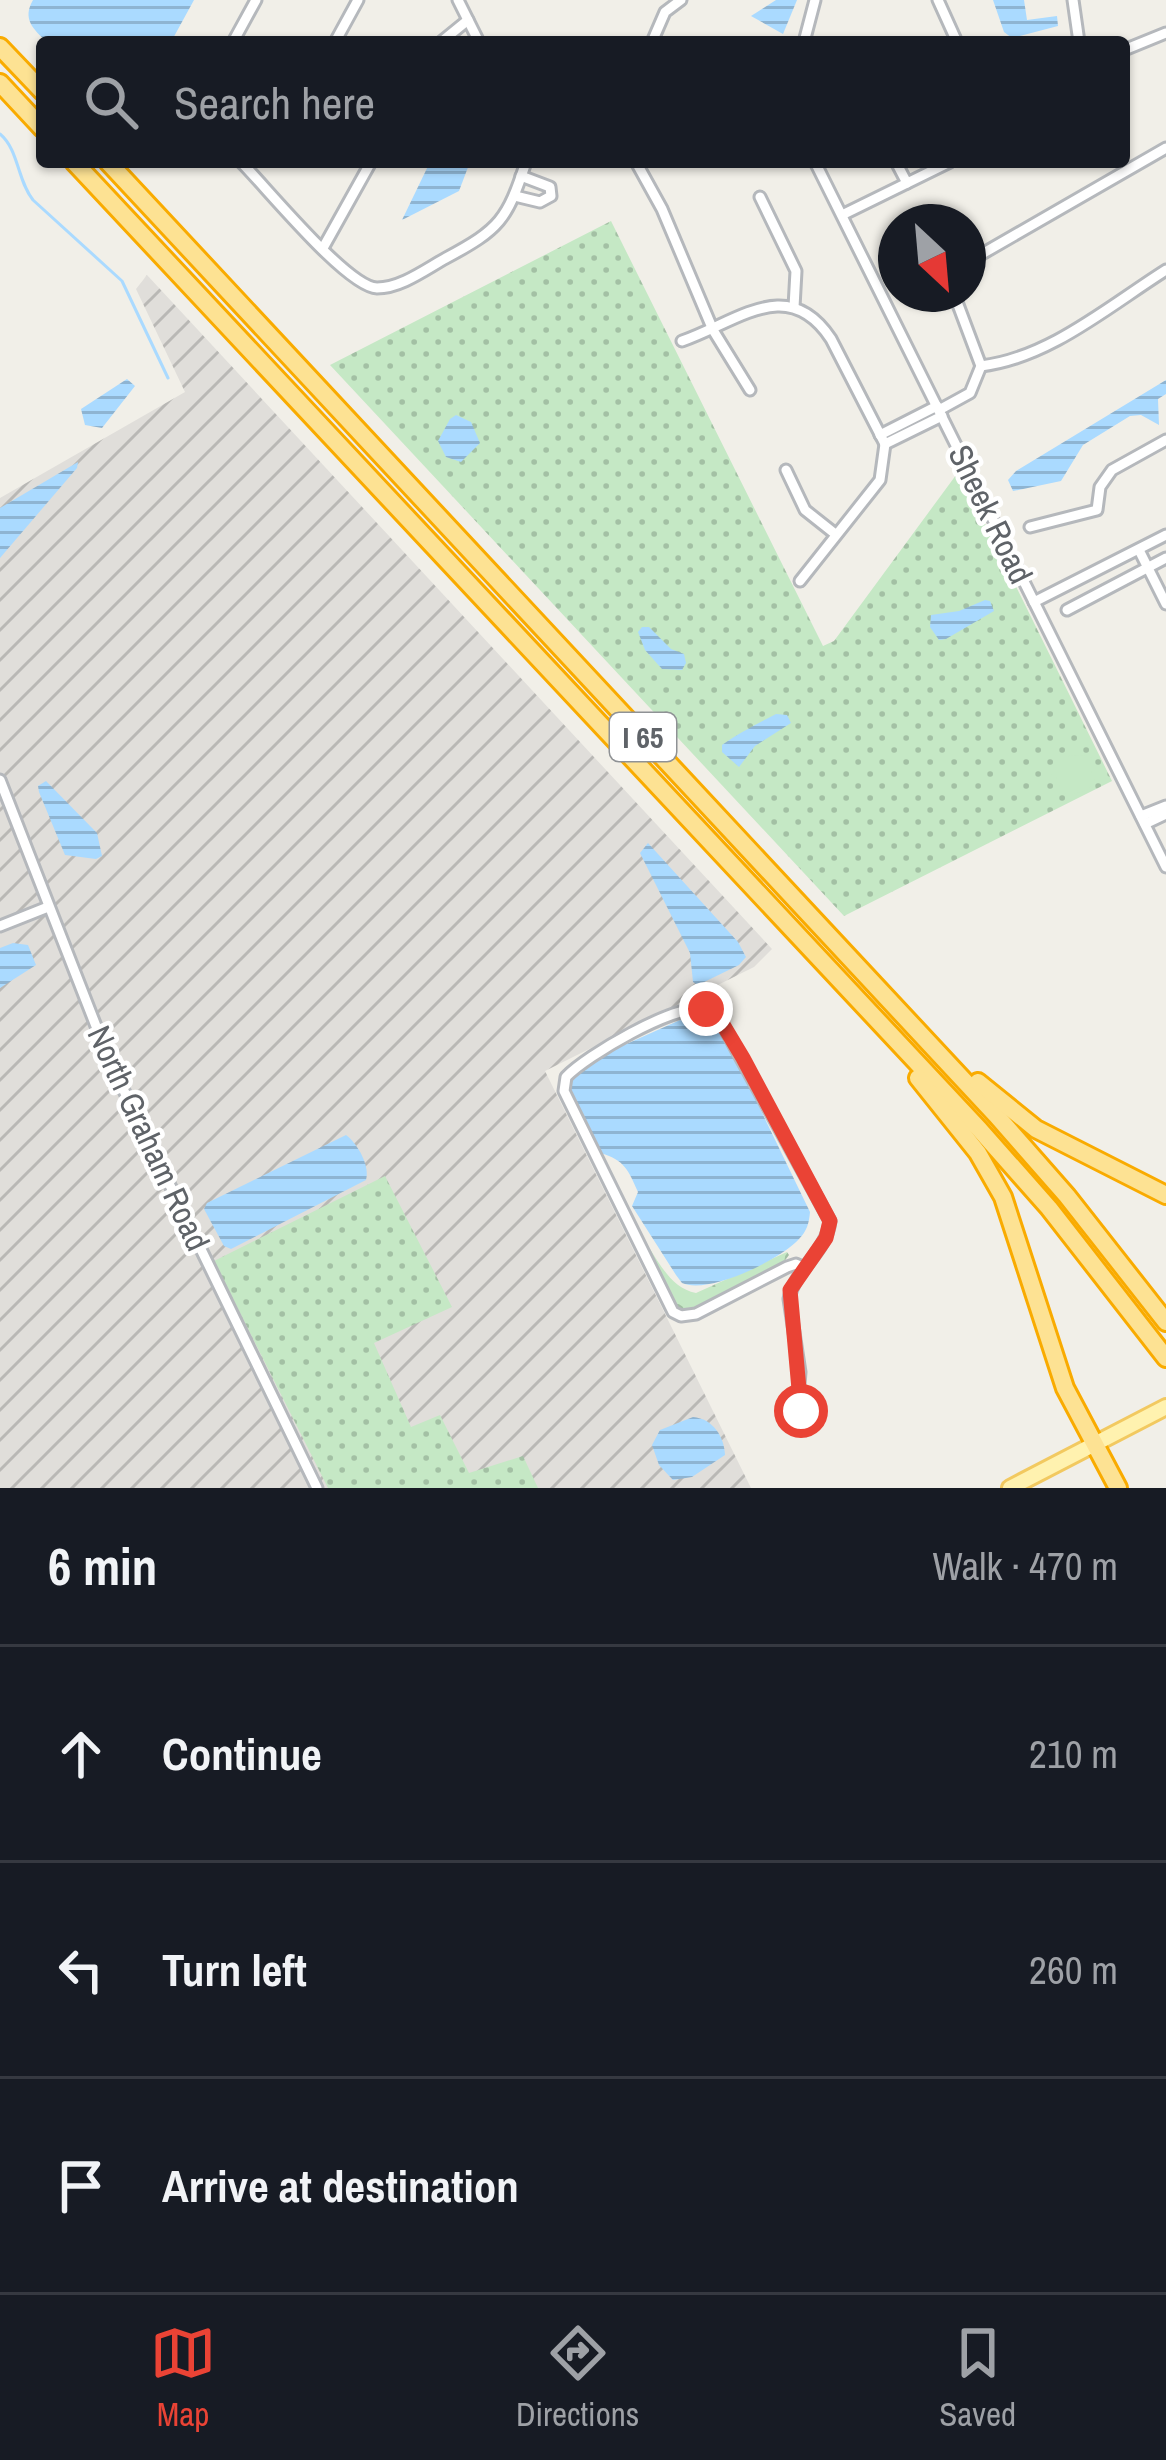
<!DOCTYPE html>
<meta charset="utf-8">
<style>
body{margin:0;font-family:"Archivo Narrow",sans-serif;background:#20242c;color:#f1f3f6}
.compass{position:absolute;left:878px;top:204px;width:108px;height:108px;border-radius:50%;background:#171b24;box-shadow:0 3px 9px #0004;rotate:154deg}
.stop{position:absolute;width:36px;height:36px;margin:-27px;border:9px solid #ea4335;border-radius:50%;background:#fff}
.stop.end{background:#ea4335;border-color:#fff;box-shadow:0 3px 12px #0008}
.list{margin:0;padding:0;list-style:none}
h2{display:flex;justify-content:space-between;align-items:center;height:156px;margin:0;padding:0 48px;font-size:51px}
h2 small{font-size:39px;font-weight:400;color:#9ea1a6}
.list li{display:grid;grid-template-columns:78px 1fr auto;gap:36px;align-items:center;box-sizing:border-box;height:216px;padding:0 48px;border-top:3px solid #363941}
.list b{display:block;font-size:45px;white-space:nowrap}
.list em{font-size:39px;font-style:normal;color:#9ea1a6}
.icon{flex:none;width:66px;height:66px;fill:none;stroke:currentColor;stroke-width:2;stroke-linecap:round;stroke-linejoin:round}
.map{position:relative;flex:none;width:1166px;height:1488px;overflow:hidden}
.search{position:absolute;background:#171b24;box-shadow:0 3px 9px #0004;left:36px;right:36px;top:36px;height:132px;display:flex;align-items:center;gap:30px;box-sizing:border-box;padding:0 42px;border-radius:12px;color:#9ea1a6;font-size:45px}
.sheet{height:804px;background:#171b24}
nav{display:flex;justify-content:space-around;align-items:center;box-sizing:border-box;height:168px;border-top:3px solid #363941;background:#171b24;font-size:33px;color:#9ea1a6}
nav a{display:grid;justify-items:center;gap:6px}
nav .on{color:#ea4335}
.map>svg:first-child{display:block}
</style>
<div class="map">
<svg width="1166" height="1488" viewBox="0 0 1166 1488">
<defs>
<pattern id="industrial-furrows" width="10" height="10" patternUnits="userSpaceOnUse" patternTransform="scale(3)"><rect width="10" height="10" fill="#e0deda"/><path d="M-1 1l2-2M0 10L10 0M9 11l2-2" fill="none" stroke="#b9b8b5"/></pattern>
<pattern id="grass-dots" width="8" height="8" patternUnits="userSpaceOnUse" patternTransform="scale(3)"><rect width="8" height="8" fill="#c5e8c5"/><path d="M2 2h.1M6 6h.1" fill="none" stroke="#a3c0a4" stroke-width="1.8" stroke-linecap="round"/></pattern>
<pattern id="forest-crowns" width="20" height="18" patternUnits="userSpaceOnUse" patternTransform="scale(3)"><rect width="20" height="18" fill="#c5e8c5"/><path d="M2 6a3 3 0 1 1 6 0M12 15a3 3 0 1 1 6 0" fill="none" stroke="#a3c0a4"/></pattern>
<pattern id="water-rules" width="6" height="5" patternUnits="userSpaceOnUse" patternTransform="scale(3)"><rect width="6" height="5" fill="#aadaff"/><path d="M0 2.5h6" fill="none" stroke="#8eb4d2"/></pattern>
</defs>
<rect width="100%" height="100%" fill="#f1efe8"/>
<path fill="url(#industrial-furrows)" d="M 147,275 L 772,949 L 754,967 L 545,1071 L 751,1488 L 0,1488 L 0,498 L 185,392 L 136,289 Z"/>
<g fill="url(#grass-dots)">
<path d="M 611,221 L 823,646 L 834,641 L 959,471 L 1112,781 L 844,916 L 330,365 Z"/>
<path d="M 385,1176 L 452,1307 L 374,1343 L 411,1427 L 440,1415 L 469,1473 L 523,1456 L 538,1488 L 328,1488 L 214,1261 Z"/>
</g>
<path fill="url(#forest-crowns)" d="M 635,1229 C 655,1250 665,1287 696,1293 L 787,1252 L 789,1255 L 780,1267 L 694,1310 L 678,1312 Z"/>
<path fill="#c5e8c5" d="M 1081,755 L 1092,758 L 1089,765 L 1095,781 C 1087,792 1075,795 1062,793 L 1056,777 L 1051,775 L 1069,756 Z"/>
<g fill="url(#water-rules)">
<path d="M 33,0 L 194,0 L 171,42 L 47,42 C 33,29 22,19 33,0 Z"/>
<path d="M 776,0 L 797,0 L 783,34 L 751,16 Z"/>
<path d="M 993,0 L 1024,0 L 1027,20 L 1057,16 L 1058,26 L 1012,38 L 1004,32 Z"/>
<path d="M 430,162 L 470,162 L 459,191 L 402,220 Z"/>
<path d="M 127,379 L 135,386 L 102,428 L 85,425 L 81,409 Z"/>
<path d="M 1166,380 L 1166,394 L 1158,399 L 1159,425 L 1141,415 L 1130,416 L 1083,445 L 1061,481 L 1013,491 L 1008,480 L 1016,471 Z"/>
<path d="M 456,415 L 471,422 L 480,443 L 461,462 L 446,457 L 438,441 L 450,419 Z"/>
<path d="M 78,462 L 77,468 L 0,558 L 0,508 Z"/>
<path d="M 985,600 L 990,601 L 994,611 L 946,639 L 939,640 L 930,627 L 931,615 L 959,611 Z"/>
<path d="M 642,627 L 649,627 L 671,649 L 684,654 L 686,663 L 682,670 L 662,669 L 645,650 L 638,632 Z"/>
<path d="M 776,714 L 787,715 L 791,723 L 755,746 L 739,767 L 722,752 L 722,745 C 741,732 757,724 776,714 Z"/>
<path d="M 46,781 L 97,833 L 102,856 L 96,859 L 65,855 L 39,792 L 38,786 Z"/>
<path d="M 648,843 L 738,942 L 746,957 L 739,965 L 698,985 L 693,982 L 690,953 L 640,853 Z"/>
<path d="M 13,943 L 28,945 L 36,965 L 0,988 L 0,948 Z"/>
<path d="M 680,1020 L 724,1034 L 810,1212 C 809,1223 807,1231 799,1239 C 780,1260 708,1295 682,1283 L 676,1275 L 632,1206 L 638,1192 C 628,1170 625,1160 600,1153 L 568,1085 L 568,1079 L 593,1059 Z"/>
<path d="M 346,1135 C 358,1144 370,1166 366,1180 L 231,1249 L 224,1246 L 204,1209 L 207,1203 Z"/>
<path d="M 693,1417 C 713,1419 724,1436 725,1455 L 692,1477 L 673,1480 L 659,1465 L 652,1445 L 660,1430 Z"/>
</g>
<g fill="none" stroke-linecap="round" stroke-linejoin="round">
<path stroke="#aadaff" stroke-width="3" d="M 0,134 C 19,150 17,180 33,200 L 122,281 L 168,378"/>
<g stroke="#b5b8bc" stroke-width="15">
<g id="minor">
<path d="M 458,0 L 479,42"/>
<path d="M 938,0 L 957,42"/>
<path d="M 1073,0 L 1079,42"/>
<path d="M 233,42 L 256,0"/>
<path d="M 335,42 L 358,0"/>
<path d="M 441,42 L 468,20"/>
<path d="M 652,42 L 665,12 L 681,0"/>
<path d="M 804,42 L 815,0"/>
<path d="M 1124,50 L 1166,33"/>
<path d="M 241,162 C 266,187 347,287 377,288 C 401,288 426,269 446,258 C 500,229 507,220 526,162"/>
<path d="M 636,162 L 662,209 L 713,330 L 750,390"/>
<path d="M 815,162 L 1166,867"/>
<path d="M 896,162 L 907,183"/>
<path d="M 515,196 L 540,202 L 551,196 L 550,187 L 521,176"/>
<path d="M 760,197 L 796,271 L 794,307"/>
<path d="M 842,215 L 950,162"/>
<path d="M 323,248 L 371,162"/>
<path d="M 968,262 L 1166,148"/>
<path d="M 682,341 C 737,322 788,274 831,339 L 885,444"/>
<path d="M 981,366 C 1049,358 1109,306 1166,270"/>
<path d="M 939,410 L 970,393 L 981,366 L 954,294"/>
<path d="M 880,435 L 937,406"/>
<path d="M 885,444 L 942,416"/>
<path d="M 786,470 L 805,510 L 834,533"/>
<path d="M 1030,527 L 1097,510 L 1100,487 L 1112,470 L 1166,440"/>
<path d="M 1139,550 L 1166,604"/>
<path d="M 800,581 L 880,480 L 885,444"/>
<path d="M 1034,602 L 1166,535"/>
<path d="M 1067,610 L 1166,558"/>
<path d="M 0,780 L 110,1062 L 317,1488"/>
<path d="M 1141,816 L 1166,806"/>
<path d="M 1145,824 L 1166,814"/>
<path d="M 0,926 L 48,907"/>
<path d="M 805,1268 L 796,1264 L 787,1267 L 696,1314 L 681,1316 L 673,1312 L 564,1091 L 566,1077 C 587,1055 673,1005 702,1009 C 711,1010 712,1012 719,1018 L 830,1221 C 827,1252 794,1270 789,1299 L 800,1372 L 798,1398 L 801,1411 L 810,1422"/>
</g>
</g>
<g stroke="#f2c960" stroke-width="20">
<path id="major" d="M 1010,1488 L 1166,1407"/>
</g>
<g stroke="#f9ab00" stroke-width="22">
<g id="highway">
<path d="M 0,47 L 42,91"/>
<path d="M 0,83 L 42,128"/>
<path d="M 74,162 L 980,1130 L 1049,1208 L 1166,1358"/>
<path d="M 108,162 L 996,1115 L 1067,1196 L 1166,1322"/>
<path d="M 918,1078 L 978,1153 L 1003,1197 L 1065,1388 L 1118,1488"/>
<path d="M 978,1082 L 1036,1129 L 1166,1195"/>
</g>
</g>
<use href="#minor" stroke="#fff" stroke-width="9"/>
<use href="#major" stroke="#fff2af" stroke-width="14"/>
<use href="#highway" stroke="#fde293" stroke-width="16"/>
</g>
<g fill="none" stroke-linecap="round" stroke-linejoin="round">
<path stroke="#ea4335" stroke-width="15" d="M 706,1009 L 719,1018 L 743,1058 L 830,1221 L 826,1238 L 790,1290 L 801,1411"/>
</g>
<g text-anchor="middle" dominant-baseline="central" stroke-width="9" stroke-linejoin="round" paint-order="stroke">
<rect fill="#fff" stroke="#8f9295" stroke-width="3" x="610" y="713" width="66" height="48" rx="9"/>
<g font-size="30" font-weight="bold" fill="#5f6368">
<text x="643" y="737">I 65</text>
</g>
<g font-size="33" fill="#5f6368" stroke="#fff">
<text transform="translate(991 514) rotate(64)">Sheek Road</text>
<text transform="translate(149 1138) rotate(65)">North Graham Road</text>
</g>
</g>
</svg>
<svg class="compass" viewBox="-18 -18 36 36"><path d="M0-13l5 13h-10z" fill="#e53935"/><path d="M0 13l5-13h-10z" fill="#9ea1a6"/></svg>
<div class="stop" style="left:801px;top:1411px"></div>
<div class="stop end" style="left:706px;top:1009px"></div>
<div class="search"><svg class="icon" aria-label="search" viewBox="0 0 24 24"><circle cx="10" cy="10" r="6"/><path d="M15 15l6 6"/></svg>Search here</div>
</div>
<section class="sheet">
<h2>6 min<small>Walk · 470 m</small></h2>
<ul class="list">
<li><svg class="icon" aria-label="ahead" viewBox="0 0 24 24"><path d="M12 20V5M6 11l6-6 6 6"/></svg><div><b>Continue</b></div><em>210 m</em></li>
<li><svg class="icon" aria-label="left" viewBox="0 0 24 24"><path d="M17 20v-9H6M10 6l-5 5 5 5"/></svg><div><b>Turn left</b></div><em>260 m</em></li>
<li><svg class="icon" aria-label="arrive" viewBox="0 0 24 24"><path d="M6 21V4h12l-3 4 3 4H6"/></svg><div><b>Arrive at destination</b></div></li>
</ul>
</section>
<nav>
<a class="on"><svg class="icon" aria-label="map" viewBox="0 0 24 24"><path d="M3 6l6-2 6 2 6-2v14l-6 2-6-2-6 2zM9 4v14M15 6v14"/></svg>Map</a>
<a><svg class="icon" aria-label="directions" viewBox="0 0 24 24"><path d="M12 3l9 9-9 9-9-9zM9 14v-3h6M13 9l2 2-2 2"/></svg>Directions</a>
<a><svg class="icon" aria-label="saved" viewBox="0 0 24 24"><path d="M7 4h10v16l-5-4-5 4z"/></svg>Saved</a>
</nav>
